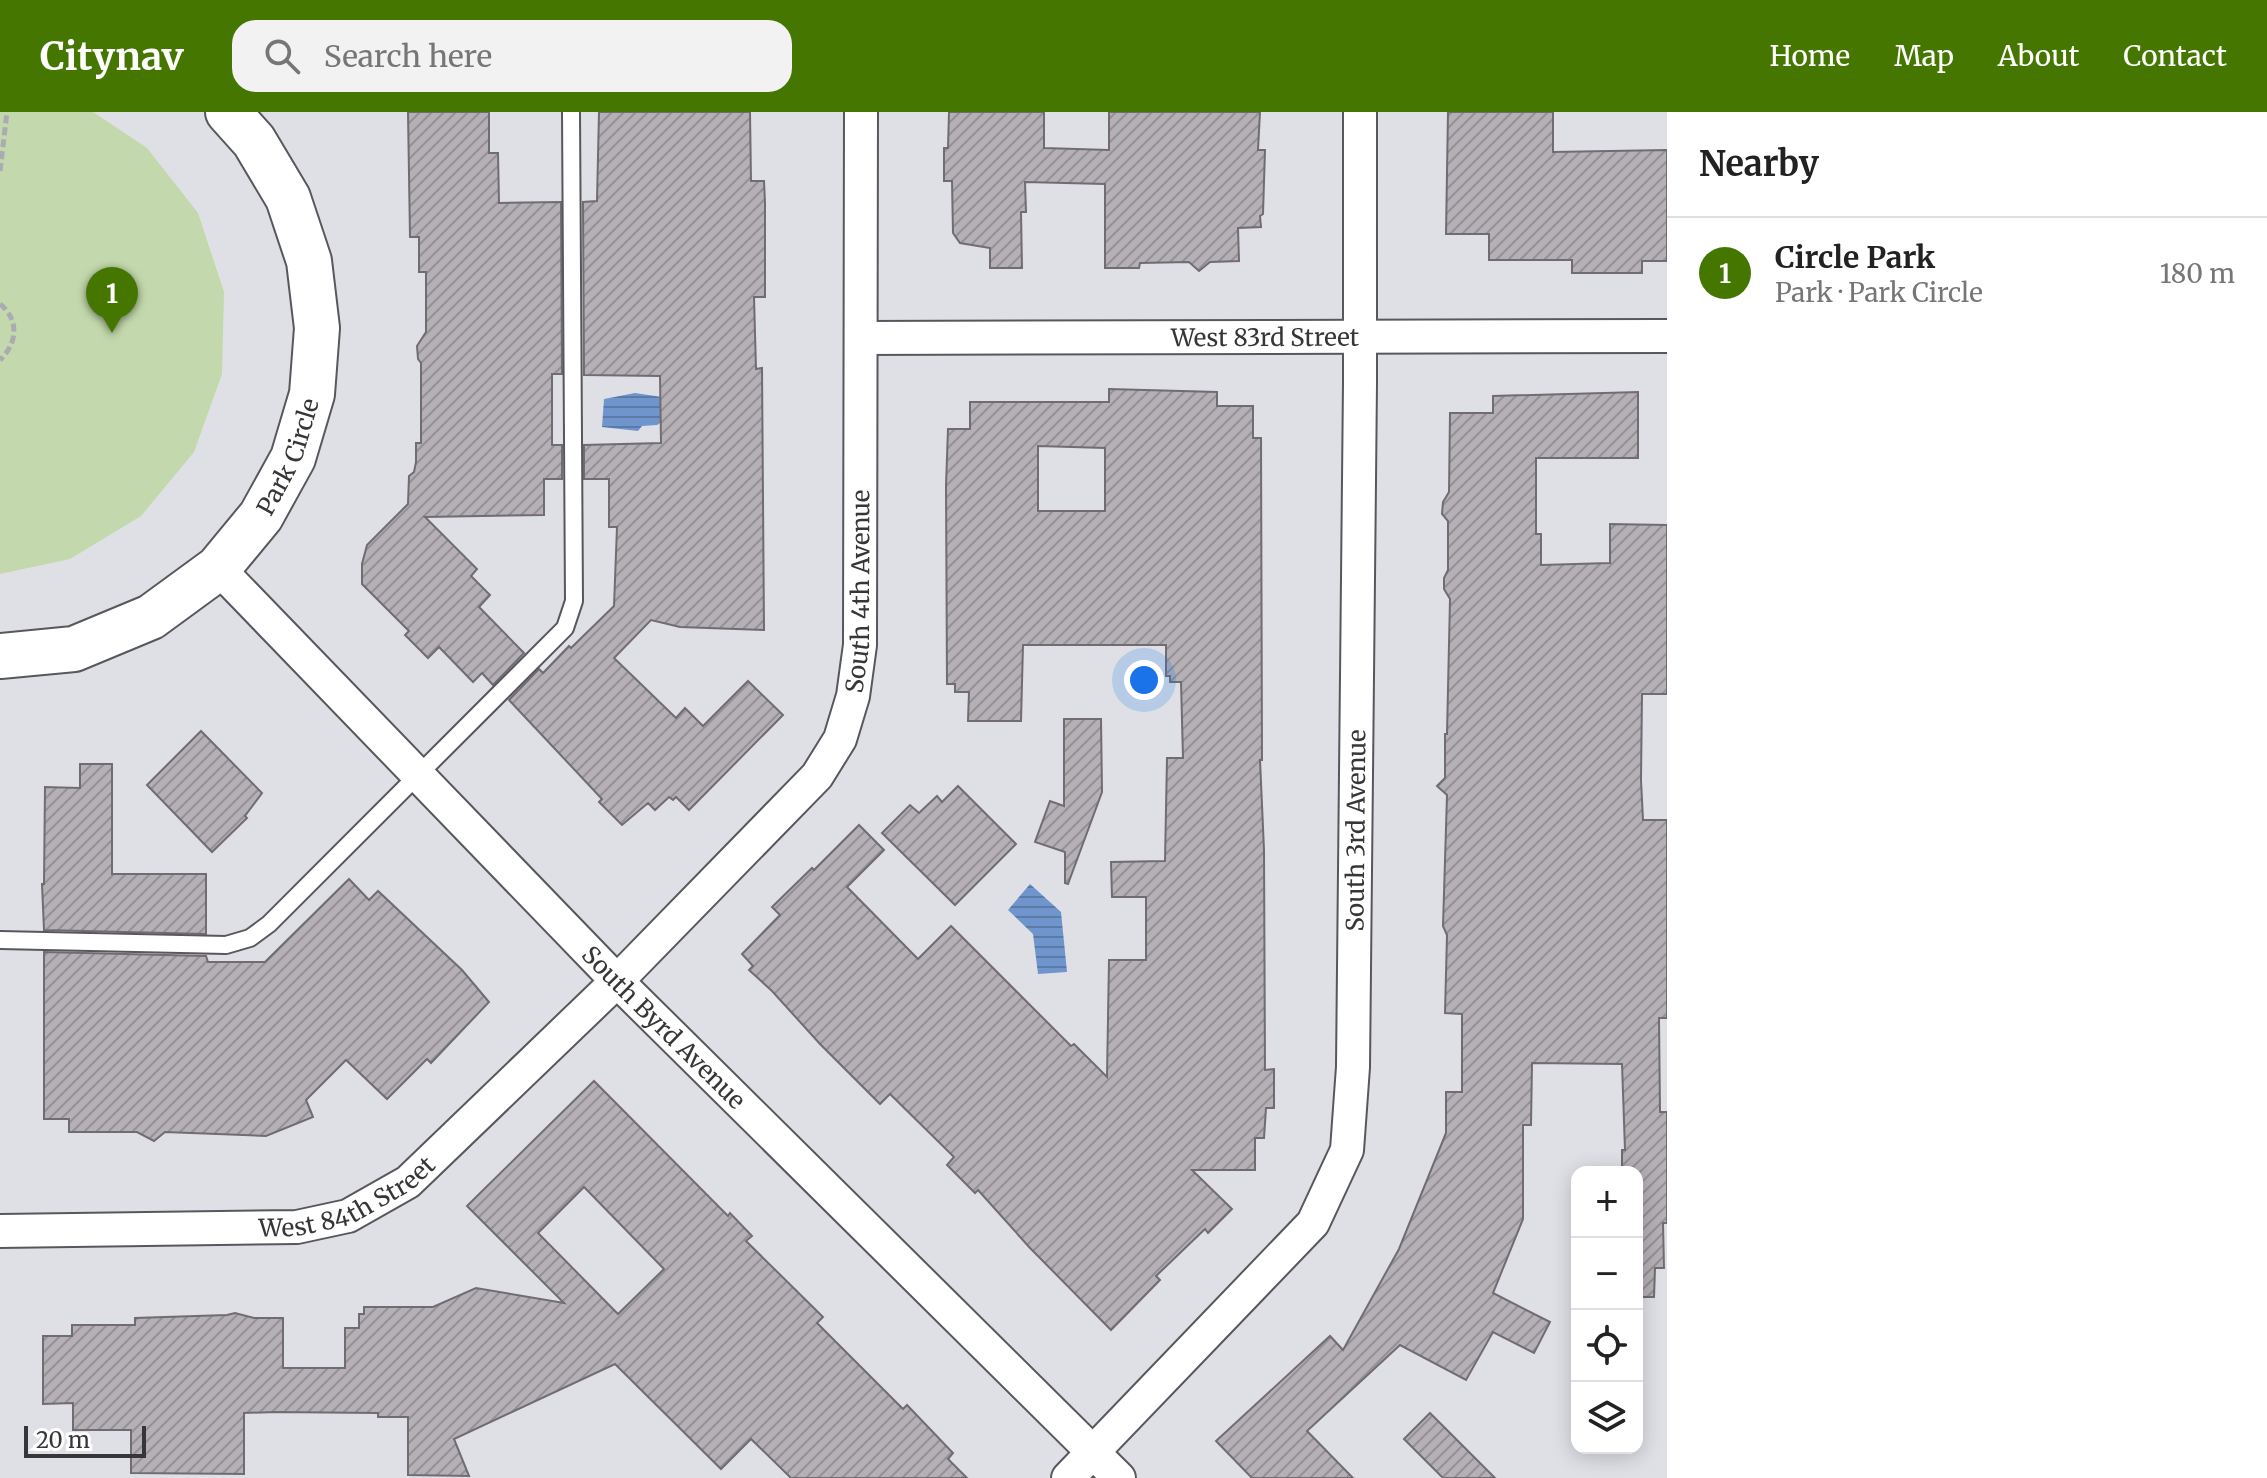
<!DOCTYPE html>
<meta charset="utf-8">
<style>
body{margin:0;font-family:Merriweather,serif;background:#f2f2f2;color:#222}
.controls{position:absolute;right:24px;bottom:24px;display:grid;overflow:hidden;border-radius:16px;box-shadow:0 4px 20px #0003}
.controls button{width:72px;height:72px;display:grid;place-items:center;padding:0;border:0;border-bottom:2px solid #e0e0e0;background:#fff;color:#222;font:40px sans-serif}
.scale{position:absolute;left:24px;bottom:20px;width:122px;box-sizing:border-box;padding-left:8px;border:4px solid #363639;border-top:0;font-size:22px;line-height:28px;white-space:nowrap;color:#363639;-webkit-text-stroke:6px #fff;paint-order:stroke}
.you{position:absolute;left:1144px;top:568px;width:28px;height:28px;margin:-20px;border:6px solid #fff;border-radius:50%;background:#1a73e8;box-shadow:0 0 0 12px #1a73e833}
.badge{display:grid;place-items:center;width:52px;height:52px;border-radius:50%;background:#457700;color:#fff;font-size:26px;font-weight:700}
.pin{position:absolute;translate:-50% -66px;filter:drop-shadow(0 2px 4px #0008)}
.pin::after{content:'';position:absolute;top:42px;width:28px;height:24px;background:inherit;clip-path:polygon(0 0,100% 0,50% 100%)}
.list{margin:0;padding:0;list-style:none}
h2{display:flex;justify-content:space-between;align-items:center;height:104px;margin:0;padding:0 32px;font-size:34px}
h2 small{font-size:26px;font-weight:400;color:#767676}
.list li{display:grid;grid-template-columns:52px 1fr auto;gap:24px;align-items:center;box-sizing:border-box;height:112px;padding:0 32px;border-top:2px solid #e0e0e0}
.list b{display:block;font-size:30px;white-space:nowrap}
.list p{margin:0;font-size:26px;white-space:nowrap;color:#767676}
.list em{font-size:26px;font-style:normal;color:#767676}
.icon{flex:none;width:44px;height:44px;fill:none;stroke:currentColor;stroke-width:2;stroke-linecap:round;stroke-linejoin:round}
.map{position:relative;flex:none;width:1667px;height:1366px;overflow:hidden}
header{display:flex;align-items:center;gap:48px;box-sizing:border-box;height:112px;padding:0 40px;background:#457700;color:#fff}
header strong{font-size:38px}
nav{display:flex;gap:44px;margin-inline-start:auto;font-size:28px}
.search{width:560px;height:72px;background:#f2f2f2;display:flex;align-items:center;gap:20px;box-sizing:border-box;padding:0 28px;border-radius:24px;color:#767676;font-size:30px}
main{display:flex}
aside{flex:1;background:#fff}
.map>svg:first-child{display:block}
</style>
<header>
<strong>Citynav</strong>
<div class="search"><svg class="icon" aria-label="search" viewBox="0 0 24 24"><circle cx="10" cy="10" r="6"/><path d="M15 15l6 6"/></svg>Search here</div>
<nav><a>Home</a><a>Map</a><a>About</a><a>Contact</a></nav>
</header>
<main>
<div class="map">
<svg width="1667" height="1366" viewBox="0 0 1667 1366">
<defs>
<pattern id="water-rules" width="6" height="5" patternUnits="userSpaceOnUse" patternTransform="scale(2)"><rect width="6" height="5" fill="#6f95cc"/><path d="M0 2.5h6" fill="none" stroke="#5c7aa7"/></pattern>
<pattern id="building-hatch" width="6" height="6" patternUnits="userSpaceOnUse" patternTransform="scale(2)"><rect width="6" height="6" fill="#b5b0b5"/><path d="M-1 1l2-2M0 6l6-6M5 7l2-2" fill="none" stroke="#949094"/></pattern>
</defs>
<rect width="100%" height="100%" fill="#dfe0e6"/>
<path fill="#c3d8ac" d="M 0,0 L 93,0 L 147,36 L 198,101 L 224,180 L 222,262 L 194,340 L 141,404 L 70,447 L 0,462 Z"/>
<g fill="url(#water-rules)">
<path d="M 635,281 L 662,285 L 671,304 L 657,313 L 642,314 L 638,319 L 602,315 L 604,287 Z"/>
<path d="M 1030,772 L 1061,800 L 1067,860 L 1038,862 L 1033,822 L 1008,798 Z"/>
</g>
<g fill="url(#building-hatch)" stroke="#716c71" stroke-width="2" fill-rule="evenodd">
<path d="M 408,0 L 489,0 L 489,41 L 498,41 L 499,91 L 561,90 L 562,262 L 552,262 L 552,333 L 562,333 L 562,367 L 544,367 L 544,403 L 425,405 L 477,457 L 471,464 L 490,483 L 479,495 L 524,541 L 493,573 L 482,561 L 473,570 L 439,535 L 428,546 L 405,523 L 409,519 L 362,472 L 362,452 L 367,433 L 408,392 L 409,364 L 414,360 L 416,350 L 416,331 L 421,331 L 421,251 L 418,247 L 417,234 L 426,220 L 426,160 L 419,160 L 419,125 L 410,125 Z"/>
<path d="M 599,0 L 750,0 L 751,69 L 764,69 L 765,91 L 765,185 L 754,185 L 756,257 L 762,256 L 764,518 L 680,515 L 651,508 L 614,546 L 676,606 L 685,596 L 703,614 L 748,569 L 783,603 L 689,698 L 676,685 L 673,688 L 669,685 L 655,698 L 648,691 L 622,713 L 599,690 L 602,687 L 509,588 L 539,557 L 543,561 L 569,534 L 571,536 L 614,494 L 617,415 L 609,415 L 609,367 L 584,367 L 584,333 L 661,331 L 660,264 L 584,263 L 583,90 L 597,89 Z"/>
<path d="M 949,0 L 1044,0 L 1044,36 L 1109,38 L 1109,0 L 1260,0 L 1258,38 L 1265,38 L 1263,102 L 1260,104 L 1261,115 L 1238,116 L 1239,149 L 1210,150 L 1199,159 L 1189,150 L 1140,151 L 1139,156 L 1105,156 L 1105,72 L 1025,70 L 1026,100 L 1021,100 L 1022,156 L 990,156 L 990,136 L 960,131 L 953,121 L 952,69 L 944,69 L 944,36 L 948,36 Z"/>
<path d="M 1448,0 L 1553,0 L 1553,40 L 1667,38 L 1667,149 L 1642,149 L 1642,161 L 1572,161 L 1572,148 L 1489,148 L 1489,122 L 1446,122 Z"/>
<path d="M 1109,277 L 1217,280 L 1217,294 L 1253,294 L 1253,326 L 1261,326 L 1262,648 L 1260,648 L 1264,738 L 1265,958 L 1274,957 L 1274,996 L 1266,996 L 1264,1026 L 1255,1026 L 1255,1058 L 1192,1058 L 1232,1097 L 1208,1121 L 1205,1117 L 1156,1164 L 1160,1168 L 1111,1218 L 1030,1136 L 978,1078 L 975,1081 L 947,1053 L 954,1045 L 890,982 L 880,992 L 820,932 L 772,879 L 749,858 L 753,854 L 742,842 L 780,803 L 772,795 L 812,756 L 814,758 L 859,713 L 884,738 L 847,775 L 918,847 L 951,814 L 1071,934 L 1074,932 L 1107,965 L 1109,848 L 1146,848 L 1146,785 L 1112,785 L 1111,750 L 1165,749 L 1167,646 L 1183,646 L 1181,570 L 1170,570 L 1170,564 L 1166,564 L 1166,533 L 1023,533 L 1021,609 L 968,609 L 969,580 L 955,580 L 955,572 L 947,572 L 946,374 L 948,317 L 970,317 L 970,290 L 1109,290 ZM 1038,334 L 1105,336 L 1105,399 L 1038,399 Z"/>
<path d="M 1638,280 L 1638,346 L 1536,346 L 1536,422 L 1541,422 L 1541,453 L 1610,451 L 1610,412 L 1667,413 L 1667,582 L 1642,582 L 1641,668 L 1643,708 L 1667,708 L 1667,906 L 1659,906 L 1660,1000 L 1667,1000 L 1667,1111 L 1663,1111 L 1664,1156 L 1655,1156 L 1654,1185 L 1637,1185 L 1637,1060 L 1622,1060 L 1622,1038 L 1625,1038 L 1622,952 L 1532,951 L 1531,1013 L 1523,1013 L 1523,1107 L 1493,1181 L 1550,1210 L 1534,1241 L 1493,1220 L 1466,1268 L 1400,1233 L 1307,1319 L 1353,1366 L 1252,1366 L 1216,1329 L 1330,1224 L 1343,1238 L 1399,1137 L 1446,1021 L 1446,980 L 1462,980 L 1462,902 L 1445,901 L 1447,823 L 1443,814 L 1447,683 L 1437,674 L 1445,666 L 1445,622 L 1447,622 L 1450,487 L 1444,477 L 1444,466 L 1448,458 L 1448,409 L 1442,402 L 1443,390 L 1449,380 L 1450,301 L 1493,301 L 1493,284 Z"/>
<path d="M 1064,607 L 1101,607 L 1102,680 L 1068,772 L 1065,771 L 1065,740 L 1035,730 L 1050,689 L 1064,694 Z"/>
<path d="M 201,619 L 262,681 L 245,704 L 247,706 L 212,740 L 147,673 Z"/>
<path d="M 80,652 L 112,652 L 112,762 L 206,762 L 206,822 L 44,818 L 42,772 L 44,772 L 45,675 L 80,676 Z"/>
<path d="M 958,674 L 1016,732 L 955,793 L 882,721 L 910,693 L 919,701 L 937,684 L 942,690 Z"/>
<path d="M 349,767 L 369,788 L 378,779 L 462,858 L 489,890 L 431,951 L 427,947 L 387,987 L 346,948 L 306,988 L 313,1005 L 266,1024 L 165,1020 L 154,1029 L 137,1020 L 69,1020 L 69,1007 L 44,1007 L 44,840 L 206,844 L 208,850 L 265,850 Z"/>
<path d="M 594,969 L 728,1104 L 730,1101 L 752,1124 L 746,1129 L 823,1205 L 817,1211 L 903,1297 L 907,1293 L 953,1341 L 948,1347 L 967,1366 L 791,1366 L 751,1327 L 721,1357 L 615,1252 L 454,1327 L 469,1364 L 408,1363 L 408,1305 L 378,1305 L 378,1301 L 275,1300 L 244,1301 L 244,1362 L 131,1361 L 131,1318 L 73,1318 L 73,1291 L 43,1292 L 43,1224 L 72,1224 L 72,1213 L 135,1213 L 135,1206 L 227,1203 L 235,1201 L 254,1206 L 283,1206 L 283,1256 L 345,1256 L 345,1216 L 359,1216 L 359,1202 L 364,1202 L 364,1195 L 433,1195 L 476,1176 L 564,1191 L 467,1094 ZM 584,1075 L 664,1157 L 618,1202 L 538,1121 Z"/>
<path d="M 1574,1120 L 1577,1120 L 1577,1185 L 1573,1185 Z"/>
<path d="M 1430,1301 L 1495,1366 L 1443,1366 L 1404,1327 Z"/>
</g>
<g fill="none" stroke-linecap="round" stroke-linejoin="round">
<g stroke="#57575d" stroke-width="20">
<path id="lane" d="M 0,828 L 226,833 L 250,826 L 269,812 L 565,516 L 574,489 L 571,0"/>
</g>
<g stroke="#57575d" stroke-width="36">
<g id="street">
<path id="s1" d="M 861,226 L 1667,224"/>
<path id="s2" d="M 218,456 L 617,869 L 1119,1366"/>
<path id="s3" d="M 0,1119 L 297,1115 L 348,1104 L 408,1070 L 617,869 L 817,664 L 840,627 L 853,584 L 860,533 L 861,0"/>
<path id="s4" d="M 1068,1366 L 1313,1111 L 1347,1038 L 1353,955 L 1360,271 L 1360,0"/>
</g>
</g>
<g stroke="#57575d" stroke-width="48">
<g id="secondary">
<path id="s5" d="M 0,544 L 74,537 L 151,505 L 218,456 L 261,404 L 293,346 L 312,282 L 317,216 L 309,149 L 288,86 L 254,29 L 228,0"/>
</g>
</g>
<g stroke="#abacb1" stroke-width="5" stroke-dasharray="8 4" stroke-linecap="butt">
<path d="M 0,59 L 7,0"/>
<path d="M 0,192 C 20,208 17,232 0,248"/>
</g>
<use href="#lane" stroke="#fff" stroke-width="16"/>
<use href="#street" stroke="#fff" stroke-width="32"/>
<use href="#secondary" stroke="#fff" stroke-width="44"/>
</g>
<g text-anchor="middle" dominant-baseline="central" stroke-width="6" stroke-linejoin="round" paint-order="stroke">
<g font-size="24" fill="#363639" stroke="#fff">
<text stroke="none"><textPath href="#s1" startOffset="404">West 83rd Street</textPath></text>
<text stroke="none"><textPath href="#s5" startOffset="374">Park Circle</textPath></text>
<text stroke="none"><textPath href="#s3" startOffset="1188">South 4th Avenue</textPath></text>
<text stroke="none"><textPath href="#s4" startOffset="754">South 3rd Avenue</textPath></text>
<text stroke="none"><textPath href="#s2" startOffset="640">South Byrd Avenue</textPath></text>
<text stroke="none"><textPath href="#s3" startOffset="354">West 84th Street</textPath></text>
</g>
</g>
</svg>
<div class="controls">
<button>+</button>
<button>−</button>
<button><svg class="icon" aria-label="locate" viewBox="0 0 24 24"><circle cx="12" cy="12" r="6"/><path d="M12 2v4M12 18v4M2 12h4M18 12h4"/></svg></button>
<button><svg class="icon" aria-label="layers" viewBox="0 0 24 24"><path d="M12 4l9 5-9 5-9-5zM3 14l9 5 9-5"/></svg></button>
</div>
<div class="scale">20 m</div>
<div class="you"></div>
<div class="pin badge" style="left:112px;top:221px">1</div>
</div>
<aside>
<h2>Nearby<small></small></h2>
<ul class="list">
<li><span class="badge">1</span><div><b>Circle Park</b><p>Park · Park Circle</p></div><em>180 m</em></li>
</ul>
</aside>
</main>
